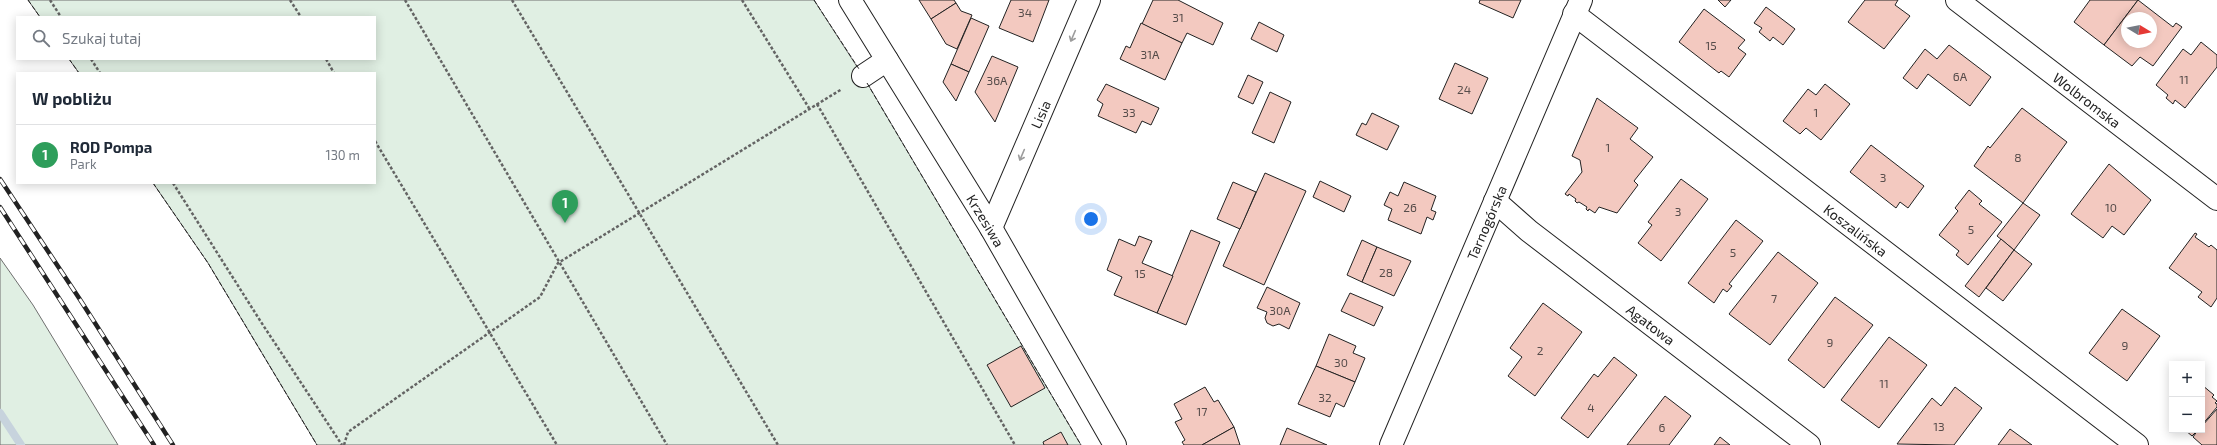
<!DOCTYPE html>
<html lang="pl">
<meta charset="utf-8">
<style>
body{margin:0;font-family:"Exo 2",sans-serif;background:#f6f6f7;color:#1f2937}
.controls{position:absolute;right:12px;bottom:12px;display:grid;overflow:hidden;border-radius:0px;box-shadow:0 2px 10px #0003}
.controls button{width:36px;height:36px;display:grid;place-items:center;padding:0;border:0;border-bottom:1px solid #e0e1e3;background:#fff;color:#1f2937;font:20px sans-serif}
.compass{position:absolute;left:2121px;top:12px;width:36px;height:36px;border-radius:50%;background:#fff;box-shadow:0 2px 10px #0003;rotate:100deg}
.you{position:absolute;left:1091px;top:219px;width:14px;height:14px;margin:-10px;border:3px solid #fff;border-radius:50%;background:#1a73e8;box-shadow:0 0 0 6px #1a73e833}
.badge{display:grid;place-items:center;width:26px;height:26px;border-radius:50%;background:#db2777;color:#fff;font-size:13px;font-weight:700}
.pin{position:absolute;translate:-50% -33px;filter:drop-shadow(0 1px 2px #0008)}
.pin::after{content:'';position:absolute;top:21px;width:14px;height:12px;background:inherit;clip-path:polygon(0 0,100% 0,50% 100%)}
.list{margin:0;padding:0;list-style:none}
h2{display:flex;justify-content:space-between;align-items:center;height:52px;margin:0;padding:0 16px;font-size:17px}
h2 small{font-size:13px;font-weight:400;color:#747a83}
.list li{display:grid;grid-template-columns:26px 1fr auto;gap:12px;align-items:center;box-sizing:border-box;height:60px;padding:0 16px;border-top:1px solid #e0e1e3}
.list b{display:block;font-size:15px;white-space:nowrap}
.list p{margin:0;font-size:13px;white-space:nowrap;color:#747a83}
.list em{font-size:13px;font-style:normal;color:#747a83}
.icon{flex:none;width:22px;height:22px;fill:none;stroke:currentColor;stroke-width:2;stroke-linecap:round;stroke-linejoin:round}
.map{position:relative;flex:none;width:2217px;height:445px;overflow:hidden}
.search{position:absolute;background:#fff;box-shadow:0 2px 10px #0003;left:16px;top:16px;width:360px;height:44px;display:flex;align-items:center;gap:10px;box-sizing:border-box;padding:0 14px;border-radius:0px;color:#747a83;font-size:15px}
.panel{position:absolute;background:#fff;box-shadow:0 2px 10px #0003;left:16px;top:72px;width:360px;height:112px;border-radius:0px}
.map>svg:first-child{display:block}
</style>
<div class="map">
<svg width="2217" height="445" viewBox="0 0 2217 445">
<rect width="100%" height="100%" fill="#fff"/>
<g fill="#e0efe3" stroke="#6f6f6f">
<path d="M 28,0 L 814,0 L 863,76 L 1081,445 L 317,445 L 208,263 L 153,183 L 375,183 L 375,73 L 79,73 L 69,59 L 375,59 L 375,17 L 40,17 Z"/>
<path d="M 0,258 L 33,305 L 118,445 L 0,445 Z"/>
</g>
<g fill="none" stroke-linecap="round" stroke-linejoin="round">
<path stroke="#c7d3dd" stroke-width="8" d="M 0,413 L 21,445"/>
</g>
<g fill="#f3c9c0" stroke="#222" fill-rule="evenodd">
<path d="M 919,0 L 954,0 L 956,3 L 931,19 Z"/>
<path d="M 1011,0 L 1049,0 L 1033,42 L 999,28 Z"/>
<path d="M 1153,0 L 1178,0 L 1223,23 L 1213,45 L 1187,33 L 1182,43 L 1142,24 Z"/>
<path d="M 1480,0 L 1521,0 L 1513,18 L 1479,3 Z"/>
<path d="M 1718,0 L 1731,0 L 1725,7 Z"/>
<path d="M 1865,0 L 1898,0 L 1895,5 L 1910,16 L 1884,49 L 1848,22 Z"/>
<path d="M 2090,0 L 2138,0 L 2104,45 L 2074,22 Z"/>
<path d="M 2138,0 L 2173,27 L 2176,23 L 2182,27 L 2153,66 L 2140,57 L 2132,66 L 2104,45 ZM 2127,18 L 2151,18 L 2151,42 L 2127,42 Z"/>
<path d="M 956,3 L 961,11 L 972,15 L 957,49 L 946,44 L 931,19 Z"/>
<path d="M 1766,7 L 1795,29 L 1783,45 L 1773,37 L 1770,41 L 1759,32 L 1762,28 L 1754,23 Z"/>
<path d="M 1704,9 L 1745,40 L 1738,48 L 1746,54 L 1729,77 L 1721,71 L 1719,73 L 1679,42 Z"/>
<path d="M 971,18 L 989,26 L 969,72 L 951,64 Z"/>
<path d="M 1259,22 L 1284,35 L 1277,52 L 1251,39 Z"/>
<path d="M 1141,23 L 1182,43 L 1165,80 L 1120,59 L 1126,46 L 1130,48 Z"/>
<path d="M 2201,42 L 2217,55 L 2217,67 L 2185,108 L 2175,100 L 2173,104 L 2166,98 L 2168,95 L 2156,85 L 2183,49 L 2191,55 Z"/>
<path d="M 1949,45 L 1991,77 L 1970,106 L 1928,74 L 1917,89 L 1903,78 L 1925,49 L 1937,59 Z"/>
<path d="M 992,56 L 1018,67 L 995,122 L 975,92 Z"/>
<path d="M 1455,63 L 1488,78 L 1472,114 L 1439,99 Z"/>
<path d="M 951,64 L 969,72 L 956,101 L 943,82 Z"/>
<path d="M 1248,75 L 1263,82 L 1253,104 L 1238,97 Z"/>
<path d="M 1106,84 L 1159,108 L 1151,125 L 1142,121 L 1136,133 L 1098,116 L 1103,104 L 1097,100 Z"/>
<path d="M 1825,84 L 1850,104 L 1821,140 L 1806,128 L 1800,134 L 1783,121 L 1808,89 L 1816,95 Z"/>
<path d="M 1270,92 L 1291,102 L 1274,143 L 1252,133 Z"/>
<path d="M 1597,98 L 1638,128 L 1630,139 L 1653,157 L 1634,181 L 1638,185 L 1617,213 L 1599,207 L 1595,213 L 1589,209 L 1588,211 L 1586,209 L 1587,207 L 1579,202 L 1577,203 L 1575,201 L 1576,199 L 1569,194 L 1568,196 L 1565,194 L 1582,172 L 1580,160 L 1572,156 Z"/>
<path d="M 2022,108 L 2067,142 L 2023,203 L 1974,166 L 1988,146 L 1990,148 Z"/>
<path d="M 1372,113 L 1399,126 L 1387,150 L 1356,135 L 1362,123 L 1366,125 Z"/>
<path d="M 1871,145 L 1924,186 L 1908,208 L 1900,202 L 1896,208 L 1850,172 Z"/>
<path d="M 2109,164 L 2151,200 L 2124,235 L 2112,226 L 2103,238 L 2071,214 Z"/>
<path d="M 1265,173 L 1306,191 L 1264,285 L 1223,266 Z"/>
<path d="M 1681,179 L 1708,199 L 1661,261 L 1638,243 L 1652,225 L 1648,222 Z"/>
<path d="M 1320,181 L 1351,196 L 1344,212 L 1313,197 Z"/>
<path d="M 1233,182 L 1256,192 L 1240,229 L 1217,219 Z"/>
<path d="M 1404,182 L 1436,196 L 1431,210 L 1436,212 L 1433,220 L 1427,217 L 1421,234 L 1388,220 L 1392,209 L 1384,205 L 1390,192 L 1398,196 Z"/>
<path d="M 1969,190 L 1982,201 L 1979,204 L 2002,222 L 1968,265 L 1956,255 L 1959,251 L 1939,235 L 1958,211 L 1955,208 Z"/>
<path d="M 2023,203 L 2040,215 L 2014,250 L 1997,236 Z"/>
<path d="M 1736,220 L 1763,241 L 1729,284 L 1732,286 L 1727,292 L 1723,289 L 1714,303 L 1688,283 Z"/>
<path d="M 1191,230 L 1220,242 L 1186,325 L 1157,313 Z"/>
<path d="M 2195,233 L 2197,234 L 2195,237 L 2209,247 L 2211,245 L 2217,250 L 2217,298 L 2211,307 L 2198,297 L 2202,292 L 2169,268 Z"/>
<path d="M 1139,236 L 1152,241 L 1142,263 L 1173,276 L 1157,313 L 1114,295 L 1122,277 L 1107,270 L 1119,239 L 1135,246 Z"/>
<path d="M 2001,239 L 2014,250 L 1979,297 L 1965,286 Z"/>
<path d="M 1362,240 L 1377,247 L 1362,282 L 1347,275 Z"/>
<path d="M 1377,247 L 1411,261 L 1394,296 L 1362,282 Z"/>
<path d="M 2014,250 L 2032,264 L 2003,301 L 1986,288 Z"/>
<path d="M 1778,252 L 1818,283 L 1770,345 L 1729,314 Z"/>
<path d="M 1267,287 L 1300,303 L 1289,329 L 1279,324 L 1273,326 L 1267,323 L 1265,318 L 1267,312 L 1257,308 Z"/>
<path d="M 1350,293 L 1383,307 L 1374,326 L 1341,311 Z"/>
<path d="M 1835,297 L 1873,325 L 1824,388 L 1788,360 Z"/>
<path d="M 1543,303 L 1582,332 L 1535,396 L 1508,376 L 1522,357 L 1510,348 Z"/>
<path d="M 2122,309 L 2160,336 L 2127,381 L 2089,353 Z"/>
<path d="M 1329,334 L 1356,346 L 1353,353 L 1365,358 L 1355,382 L 1316,366 Z"/>
<path d="M 1889,337 L 1927,365 L 1879,428 L 1841,400 Z"/>
<path d="M 1021,346 L 1045,388 L 1011,407 L 987,365 Z"/>
<path d="M 1614,357 L 1637,375 L 1588,438 L 1561,418 L 1594,374 L 1598,377 Z"/>
<path d="M 1316,366 L 1355,382 L 1344,407 L 1336,403 L 1330,417 L 1298,404 Z"/>
<path d="M 2202,385 L 2214,395 L 2212,397 L 2217,401 L 2215,403 L 2217,404 L 2217,407 L 2202,425 Z"/>
<path d="M 1205,387 L 1214,402 L 1218,400 L 1234,427 L 1202,445 L 1184,445 L 1182,442 L 1185,440 L 1175,422 L 1182,419 L 1174,404 Z"/>
<path d="M 1955,387 L 1982,408 L 1954,445 L 1897,444 L 1932,398 L 1941,406 Z"/>
<path d="M 1665,396 L 1691,416 L 1669,445 L 1627,445 Z"/>
<path d="M 2217,409 L 2217,445 L 2202,445 L 2193,437 L 2198,430 L 2202,430 L 2202,426 Z"/>
<path d="M 1234,427 L 1240,445 L 1202,445 Z"/>
<path d="M 1287,428 L 1327,445 L 1280,445 Z"/>
<path d="M 2010,429 L 2032,445 L 1998,445 Z"/>
<path d="M 2185,430 L 2198,430 L 2192,436 Z"/>
<path d="M 1061,432 L 1068,445 L 1044,445 L 1043,442 Z"/>
<path d="M 1720,437 L 1730,445 L 1714,445 Z"/>
</g>
<g fill="none" stroke-linecap="round" stroke-linejoin="round">
<g stroke="#222" stroke-width="24">
<g id="street">
<path id="s1" d="M 850,0 L 991,228 L 1115,445"/>
<path id="s2" d="M 1957,0 L 2217,199"/>
<path id="s3" d="M 1574,14 L 2137,445"/>
<path d="M 863,76 L 887,60"/>
<path id="s4" d="M 1495,201 L 1529,231 L 1809,445"/>
<path id="s5" d="M 991,228 L 1089,0"/>
<path id="s6" d="M 1391,445 L 1581,0"/>
</g>
</g>
<g stroke="#646464" stroke-width="2.5" stroke-dasharray="3 2" stroke-linecap="butt">
<path d="M 50,0 L 61,17"/>
<path d="M 290,0 L 301,17"/>
<path d="M 405,0 L 667,445"/>
<path d="M 512,0 L 778,445"/>
<path d="M 742,0 L 809,108"/>
<path d="M 91,59 L 100,73"/>
<path d="M 326,59 L 334,73"/>
<path d="M 817,104 L 1015,445"/>
<path d="M 375,141 L 557,445"/>
<path d="M 173,183 L 261,322 L 342,445"/>
<path d="M 344,445 L 348,432 L 540,297 L 558,263 L 842,89"/>
</g>
<use href="#street" stroke="#fff" stroke-width="22"/>
<g stroke="#222" stroke-width="4.5">
<g id="rail">
<path d="M 0,179 L 79,298 L 173,445"/>
<path d="M 0,207 L 154,445"/>
</g>
</g>
<use href="#rail" stroke="#fff" stroke-width="3" stroke-dasharray="9" stroke-linecap="butt"/>
<g stroke="#222" stroke-width="1" stroke-dasharray="5 2" stroke-linecap="butt">
<path d="M 28,0 L 40,17"/>
<path d="M 814,0 L 859,69"/>
<path d="M 69,59 L 79,73"/>
<path d="M 867,83 L 1081,445"/>
<path d="M 153,183 L 208,263 L 317,445"/>
</g>
</g>
<defs><path id="oneway-shaft" d="M-6 0H5M1.5-3L5.5 0L1.5 3" fill="none" stroke-width="1.6" stroke-linecap="round" stroke-linejoin="round"/></defs>
<g stroke="#9c9c9c">
<use href="#oneway-shaft" transform="translate(1073 36) rotate(113)"/>
<use href="#oneway-shaft" transform="translate(1022 155) rotate(113)"/>
</g>
<g text-anchor="middle" dominant-baseline="central" stroke-width="3" stroke-linejoin="round" paint-order="stroke">
<g font-size="12" fill="#564c4a">
<text x="1025" y="12">34</text>
<text x="1178" y="17">31</text>
<text x="1711" y="45">15</text>
<text x="1150" y="54">31A</text>
<text x="1960" y="76">6A</text>
<text x="2184" y="79">11</text>
<text x="997" y="80">36A</text>
<text x="1464" y="89">24</text>
<text x="1129" y="112">33</text>
<text x="1816" y="112">1</text>
<text x="1608" y="147">1</text>
<text x="2018" y="157">8</text>
<text x="1883" y="177">3</text>
<text x="1410" y="207">26</text>
<text x="2111" y="207">10</text>
<text x="1678" y="211">3</text>
<text x="1971" y="229">5</text>
<text x="1733" y="252">5</text>
<text x="1386" y="272">28</text>
<text x="1140" y="273">15</text>
<text x="1774" y="298">7</text>
<text x="1280" y="310">30A</text>
<text x="1830" y="342">9</text>
<text x="2125" y="345">9</text>
<text x="1540" y="350">2</text>
<text x="1341" y="362">30</text>
<text x="1884" y="383">11</text>
<text x="1325" y="397">32</text>
<text x="1591" y="407">4</text>
<text x="1202" y="411">17</text>
<text x="1939" y="426">13</text>
<text x="1662" y="427">6</text>
</g>
<g font-size="14" fill="#222" stroke="#fff">
<text stroke="none"><textPath href="#s2" startOffset="164">Wolbromska</textPath></text>
<text stroke="none"><textPath href="#s5" startOffset="124">Lisia</textPath></text>
<text stroke="none"><textPath href="#s1" startOffset="259">Krzesiwa</textPath></text>
<text stroke="none"><textPath href="#s6" startOffset="242">Tarnogórska</textPath></text>
<text stroke="none"><textPath href="#s3" startOffset="355">Koszalińska</textPath></text>
<text stroke="none"><textPath href="#s4" startOffset="199">Agatowa</textPath></text>
</g>
</g>
</svg>
<div class="controls">
<button>+</button>
<button>−</button>
</div>
<svg class="compass" viewBox="-18 -18 36 36"><path d="M0-13l5 13h-10z" fill="#e53935"/><path d="M0 13l5-13h-10z" fill="#747a83"/></svg>
<div class="you"></div>
<div class="pin badge" style="left:565px;top:223px;background:#2e9e5b">1</div>
<div class="search"><svg class="icon" aria-label="search" viewBox="0 0 24 24"><circle cx="10" cy="10" r="6"/><path d="M15 15l6 6"/></svg>Szukaj tutaj</div>
<section class="panel">
<h2>W pobliżu<small></small></h2>
<ul class="list">
<li><span class="badge" style="background:#2e9e5b">1</span><div><b>ROD Pompa</b><p>Park</p></div><em>130 m</em></li>
</ul>
</section>
</div>
